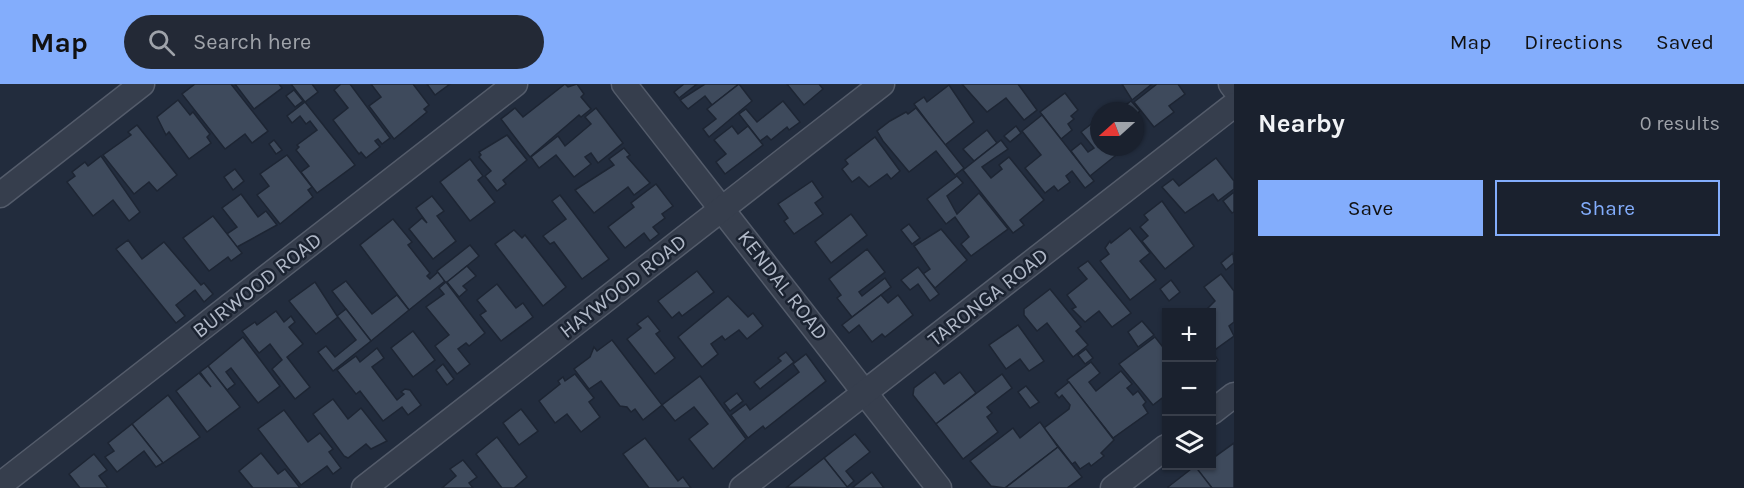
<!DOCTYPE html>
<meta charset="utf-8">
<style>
body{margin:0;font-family:Karla,sans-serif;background:#232936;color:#f1f3f6}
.controls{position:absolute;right:18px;bottom:18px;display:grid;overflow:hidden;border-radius:0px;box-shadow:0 2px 4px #0004}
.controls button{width:54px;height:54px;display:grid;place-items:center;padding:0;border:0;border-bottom:2px solid #383e4a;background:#1a212e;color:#f1f3f6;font:30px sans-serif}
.compass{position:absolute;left:1090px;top:18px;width:54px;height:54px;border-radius:50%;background:#1a212e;box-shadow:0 2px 4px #0004;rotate:249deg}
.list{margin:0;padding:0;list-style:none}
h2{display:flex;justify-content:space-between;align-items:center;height:78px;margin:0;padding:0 24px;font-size:26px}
h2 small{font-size:20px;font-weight:400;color:#9fa3aa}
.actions{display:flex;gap:12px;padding:18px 24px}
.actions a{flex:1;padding:14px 0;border:2px solid #83adfc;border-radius:0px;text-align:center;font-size:21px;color:#83adfc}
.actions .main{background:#83adfc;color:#111}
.icon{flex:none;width:33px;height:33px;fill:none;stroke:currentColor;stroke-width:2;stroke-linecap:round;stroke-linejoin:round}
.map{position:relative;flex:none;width:1234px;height:404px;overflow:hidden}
header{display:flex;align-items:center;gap:36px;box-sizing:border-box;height:84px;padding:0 30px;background:#83adfc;color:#111}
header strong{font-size:28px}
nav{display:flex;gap:33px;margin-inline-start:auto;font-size:21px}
.search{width:420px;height:54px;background:#232936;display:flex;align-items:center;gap:15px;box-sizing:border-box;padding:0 21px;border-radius:33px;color:#9fa3aa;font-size:22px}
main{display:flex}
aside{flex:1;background:#1a212e}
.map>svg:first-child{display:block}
</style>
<header>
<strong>Map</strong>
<div class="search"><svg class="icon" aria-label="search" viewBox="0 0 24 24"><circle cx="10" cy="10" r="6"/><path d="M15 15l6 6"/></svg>Search here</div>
<nav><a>Map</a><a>Directions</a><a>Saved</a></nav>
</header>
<main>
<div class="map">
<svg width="1234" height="404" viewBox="0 0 1234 404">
<rect width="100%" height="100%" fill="#222c3d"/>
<g fill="#3e4a5c" stroke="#1d2533" stroke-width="1.5">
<path d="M 195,0 L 231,0 L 268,47 L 252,59 L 245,50 L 225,65 L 182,10 Z"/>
<path d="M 235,0 L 279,0 L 282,4 L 254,25 Z"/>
<path d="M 291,0 L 312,0 L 318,8 L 305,18 Z"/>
<path d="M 341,0 L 350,0 L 390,54 L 382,60 L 378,55 L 375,57 L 380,63 L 366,74 L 361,68 L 359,70 L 333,36 L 348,24 L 334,6 Z"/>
<path d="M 371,0 L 413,0 L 429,21 L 424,25 L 427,28 L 394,55 L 369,22 L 381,13 Z"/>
<path d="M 427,0 L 450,0 L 435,11 Z"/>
<path d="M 565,0 L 568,3 L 577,0 L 584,10 L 581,13 L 591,25 L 581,33 L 579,31 L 530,73 L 501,35 L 515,24 L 523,33 Z"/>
<path d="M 684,0 L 697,0 L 679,14 L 674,8 Z"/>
<path d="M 705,0 L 739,0 L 712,21 L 705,12 L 688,25 L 680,16 Z"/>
<path d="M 739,0 L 752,17 L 709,53 L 703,45 L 716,35 L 707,25 Z"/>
<path d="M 787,0 L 819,0 L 823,5 L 804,21 Z"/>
<path d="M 962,0 L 1018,0 L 1037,26 L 1024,36 L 1006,14 L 987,28 Z"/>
<path d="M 1122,0 L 1152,0 L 1132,16 Z"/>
<path d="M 1157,0 L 1178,0 L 1185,10 L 1169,22 L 1174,28 L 1154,43 L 1134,18 Z"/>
<path d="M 949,1 L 974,38 L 945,61 L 914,20 L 924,13 L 927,18 Z"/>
<path d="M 294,6 L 303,17 L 295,23 L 286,12 Z"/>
<path d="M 1065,9 L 1078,26 L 1071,32 L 1074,35 L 1068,40 L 1072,46 L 1061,55 L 1040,28 Z"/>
<path d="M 178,16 L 190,31 L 193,28 L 210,50 L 207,53 L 211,59 L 189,75 L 169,48 L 166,51 L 157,33 Z"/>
<path d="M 783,17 L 800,38 L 789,46 L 787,43 L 771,56 L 767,52 L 760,57 L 739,30 L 746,25 L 757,38 Z"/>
<path d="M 1131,17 L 1140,27 L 1135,31 L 1135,27 L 1118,27 Z"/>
<path d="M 305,18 L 355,81 L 317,109 L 301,88 L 309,82 L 296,66 L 299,63 L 297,61 L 317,46 L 310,37 L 306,40 L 300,32 L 292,39 L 287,32 Z"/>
<path d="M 596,24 L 623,59 L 598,79 L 591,69 L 585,73 L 591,80 L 574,93 L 556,71 L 539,84 L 531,73 L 558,52 L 565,62 L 591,40 L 585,33 Z"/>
<path d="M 916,24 L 964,84 L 955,91 L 936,67 L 909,88 L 883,57 L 877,47 L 890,37 L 906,28 L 908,30 Z"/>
<path d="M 1042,31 L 1094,97 L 1085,104 L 1072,87 L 1066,92 L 1070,98 L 1058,107 L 1054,102 L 1045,109 L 1025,84 L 1041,71 L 1022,47 Z"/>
<path d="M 1099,34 L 1099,63 L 1125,64 L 1090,92 L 1071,67 L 1081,59 L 1088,68 L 1094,64 L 1081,48 Z"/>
<path d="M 137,41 L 177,91 L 157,107 L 149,98 L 134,110 L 103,71 L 131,51 L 128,48 Z"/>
<path d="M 732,42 L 738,50 L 748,42 L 763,61 L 725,90 L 716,78 L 726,70 L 714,56 Z"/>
<path d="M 1016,42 L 1021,49 L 1010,58 L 1004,52 Z"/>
<path d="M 987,46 L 997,59 L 974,77 L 963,65 Z"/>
<path d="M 507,51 L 527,76 L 503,96 L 506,100 L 497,107 L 485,92 L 491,87 L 479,73 L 481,71 L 479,68 Z"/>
<path d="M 875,53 L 900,87 L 891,95 L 887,90 L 869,103 L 859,93 L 852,98 L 842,85 L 848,80 L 845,76 Z"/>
<path d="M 274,56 L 282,66 L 276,70 L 269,60 Z"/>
<path d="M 1001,56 L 1008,65 L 982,83 L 991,94 L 1002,85 L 999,81 L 1009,73 L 1044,116 L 1020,136 L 1024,141 L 1013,149 L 963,86 Z"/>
<path d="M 624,64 L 630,71 L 627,73 L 650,99 L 634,111 L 628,103 L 594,129 L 575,106 L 614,81 L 609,75 Z"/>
<path d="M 287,71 L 312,103 L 308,106 L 313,113 L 280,140 L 257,111 L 269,102 L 260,90 Z"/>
<path d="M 101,72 L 140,128 L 129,137 L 113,116 L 93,132 L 67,98 L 75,92 L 72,88 L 85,78 L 88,82 Z"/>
<path d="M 1216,74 L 1234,97 L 1234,105 L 1218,117 L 1213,110 L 1185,129 L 1162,103 L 1173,95 L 1179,102 Z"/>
<path d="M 470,75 L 483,92 L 478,96 L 495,118 L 470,137 L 440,98 Z"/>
<path d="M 235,85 L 244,97 L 233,106 L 224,93 Z"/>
<path d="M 957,92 L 963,99 L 947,112 L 957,130 L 979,109 L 1008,145 L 971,172 L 961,160 L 969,153 L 955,133 L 946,140 L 927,115 Z"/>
<path d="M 812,97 L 823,113 L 815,119 L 823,130 L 794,150 L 784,137 L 788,134 L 778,120 Z"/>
<path d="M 656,100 L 673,122 L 662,130 L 665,134 L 653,143 L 659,150 L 650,157 L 644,149 L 625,164 L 608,143 L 634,123 L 631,119 Z"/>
<path d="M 1234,108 L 1234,128 L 1232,129 L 1223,117 Z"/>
<path d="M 241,110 L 258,133 L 266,127 L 277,141 L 237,163 L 227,150 L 237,143 L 222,124 Z"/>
<path d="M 560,111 L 609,175 L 582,195 L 554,158 L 550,160 L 543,152 L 566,135 L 552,117 Z"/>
<path d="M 432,112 L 444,127 L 437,132 L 456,157 L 433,175 L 409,145 L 422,134 L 427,139 L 416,124 Z"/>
<path d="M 1162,117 L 1194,162 L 1165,185 L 1142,157 L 1148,152 L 1140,143 L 1148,136 L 1144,131 Z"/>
<path d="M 851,130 L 867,151 L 831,179 L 815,158 Z"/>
<path d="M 213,132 L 242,169 L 231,177 L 228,173 L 209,187 L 183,154 Z"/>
<path d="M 393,135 L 412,158 L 408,161 L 430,189 L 427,192 L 430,195 L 438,188 L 445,197 L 409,226 L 360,161 Z"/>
<path d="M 909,140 L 920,154 L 912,160 L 901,146 Z"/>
<path d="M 1130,144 L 1150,169 L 1140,177 L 1156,196 L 1130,216 L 1100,177 L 1109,170 L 1105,164 L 1110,157 L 1111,159 Z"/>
<path d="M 941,145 L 967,176 L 935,204 L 923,190 L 930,185 L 914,162 Z"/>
<path d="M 514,146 L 522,154 L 525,151 L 566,203 L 543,222 L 495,160 Z"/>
<path d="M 128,156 L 142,175 L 164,158 L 201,201 L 204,199 L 213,210 L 204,218 L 195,206 L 176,221 L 185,232 L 176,239 L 116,165 Z"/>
<path d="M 470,161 L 479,172 L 446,199 L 437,187 Z"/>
<path d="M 867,165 L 885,188 L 859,208 L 862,212 L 885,194 L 891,203 L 852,233 L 837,214 L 841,211 L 829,195 Z"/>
<path d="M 1233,169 L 1234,179 L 1226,186 L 1221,179 Z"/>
<path d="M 1088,177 L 1131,229 L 1112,243 L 1099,227 L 1085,238 L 1072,225 L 1076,223 L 1067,211 L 1087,195 L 1078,184 Z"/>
<path d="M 467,182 L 476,192 L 463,202 L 467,206 L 459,213 L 447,198 Z"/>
<path d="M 918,183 L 939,210 L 930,217 L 918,200 L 910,206 L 901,196 Z"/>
<path d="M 697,187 L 714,208 L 682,232 L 679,228 L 672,234 L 658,217 Z"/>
<path d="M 1221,190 L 1234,207 L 1234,238 L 1229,242 L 1234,252 L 1212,268 L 1218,276 L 1212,281 L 1212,228 L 1204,228 L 1215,217 L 1204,203 Z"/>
<path d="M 1171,196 L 1180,208 L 1169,217 L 1160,205 Z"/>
<path d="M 346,197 L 372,230 L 397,211 L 409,226 L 371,257 L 332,207 Z"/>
<path d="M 315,198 L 337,232 L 346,225 L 371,257 L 333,287 L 318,268 L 326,262 L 335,273 L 356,256 L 338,233 L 316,250 L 289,217 Z"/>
<path d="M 446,198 L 485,249 L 469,262 L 466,259 L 458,265 L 470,280 L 457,290 L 435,262 L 449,251 L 426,223 L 444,210 L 439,204 Z"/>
<path d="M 497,200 L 516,224 L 523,219 L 533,233 L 501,257 L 480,231 L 486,227 L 477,216 Z"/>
<path d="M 1050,205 L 1081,243 L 1076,247 L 1088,261 L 1073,273 L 1047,239 L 1037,247 L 1024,231 L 1024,225 Z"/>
<path d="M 881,211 L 888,219 L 898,211 L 913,231 L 885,253 L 882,250 L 872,258 L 859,241 L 849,249 L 842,241 Z"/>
<path d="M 728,212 L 748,233 L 753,229 L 763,242 L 747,255 L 739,246 L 725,256 L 722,252 L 711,260 L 718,270 L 702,283 L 678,253 Z"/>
<path d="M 276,227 L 284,238 L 291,232 L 295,238 L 289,243 L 303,260 L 287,273 L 310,303 L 295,315 L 272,285 L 282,276 L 270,260 L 259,269 L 242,247 L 255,238 L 257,241 Z"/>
<path d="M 648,232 L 660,247 L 656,250 L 675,274 L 655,290 L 627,255 L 641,244 L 637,240 Z"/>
<path d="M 1142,237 L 1154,251 L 1138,263 L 1128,248 Z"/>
<path d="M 1018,241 L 1044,277 L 1029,287 L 1020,275 L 1006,285 L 989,261 Z"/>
<path d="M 413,247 L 435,276 L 413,293 L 391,264 Z"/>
<path d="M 243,253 L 280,302 L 258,319 L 231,284 L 226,288 L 235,300 L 227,306 L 208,282 Z"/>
<path d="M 1155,253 L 1166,267 L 1166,311 L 1153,321 L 1119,280 Z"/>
<path d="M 612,256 L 662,321 L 643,336 L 635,325 L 631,328 L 627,323 L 620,322 L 601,297 L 589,305 L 574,285 L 590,273 L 594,263 L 597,267 Z"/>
<path d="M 377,264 L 384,274 L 372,283 L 397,316 L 404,310 L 401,308 L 405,305 L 410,306 L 421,321 L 408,331 L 402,323 L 383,337 L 360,307 L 356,310 L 337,286 L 356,272 L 360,278 Z"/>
<path d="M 1086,265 L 1093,274 L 1085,280 L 1078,271 Z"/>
<path d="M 786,268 L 794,278 L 760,305 L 754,298 L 781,277 L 778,274 Z"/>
<path d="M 806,270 L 826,297 L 765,345 L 763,342 L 748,354 L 731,331 L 746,320 L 750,326 L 799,288 L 793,280 Z"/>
<path d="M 1091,278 L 1100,289 L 1089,298 L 1096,307 L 1121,287 L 1132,300 L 1127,304 L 1133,311 L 1138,307 L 1146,318 L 1143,321 L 1148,329 L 1113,354 L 1067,296 Z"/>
<path d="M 443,280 L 454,295 L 447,301 L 436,286 Z"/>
<path d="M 208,282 L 240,323 L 207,348 L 176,307 L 199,289 L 211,303 L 200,288 Z"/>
<path d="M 935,288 L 944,300 L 960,288 L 976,309 L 936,340 L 913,311 L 914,304 Z"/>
<path d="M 575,290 L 594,314 L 589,318 L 600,333 L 581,348 L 567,330 L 555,339 L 539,317 L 560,300 L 558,297 L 563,293 L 565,297 Z"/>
<path d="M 1002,290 L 1012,304 L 987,323 L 992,329 L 987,333 L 998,348 L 963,375 L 936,340 Z"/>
<path d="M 700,292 L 746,355 L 713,385 L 689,355 L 708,340 L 694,323 L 675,337 L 662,321 Z"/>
<path d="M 1069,298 L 1114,356 L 1101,369 L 1104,372 L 1091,382 L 1089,379 L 1080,385 L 1075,378 L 1072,380 L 1044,344 L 1069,325 L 1070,321 L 1062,311 L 1059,314 L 1055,309 Z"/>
<path d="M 1026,302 L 1039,318 L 1030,324 L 1018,308 Z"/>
<path d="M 737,309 L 743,317 L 730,327 L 724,319 Z"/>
<path d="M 168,311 L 200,353 L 163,379 L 132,340 Z"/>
<path d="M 333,315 L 348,335 L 361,324 L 387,357 L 371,365 L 366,360 L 348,374 L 344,372 L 313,330 Z"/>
<path d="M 521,325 L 538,347 L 519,361 L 503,339 Z"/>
<path d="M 284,326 L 308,358 L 320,349 L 333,365 L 329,368 L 341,384 L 333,390 L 327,382 L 301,401 L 258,345 Z"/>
<path d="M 1040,338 L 1058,363 L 1005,404 L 991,402 L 970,377 L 1013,344 L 1020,354 Z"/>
<path d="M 132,340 L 163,379 L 156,383 L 144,367 L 117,388 L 105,373 L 114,367 L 108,359 Z"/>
<path d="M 855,350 L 870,368 L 846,387 L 854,397 L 847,403 L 824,374 Z"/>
<path d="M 497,353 L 527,393 L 514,404 L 502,404 L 476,370 Z"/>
<path d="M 645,354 L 678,397 L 683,393 L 691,404 L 649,404 L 623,370 Z"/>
<path d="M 1234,359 L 1234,404 L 1212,404 L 1194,382 L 1212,382 L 1212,375 Z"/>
<path d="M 1058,363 L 1082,393 L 1067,404 L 1005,404 Z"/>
<path d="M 261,369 L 278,390 L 285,385 L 300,404 L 253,404 L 239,387 Z"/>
<path d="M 94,370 L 107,386 L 99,392 L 108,404 L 80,404 L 69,390 Z"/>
<path d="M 824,374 L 848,404 L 787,403 Z"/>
<path d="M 463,376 L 477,393 L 469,399 L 473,404 L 442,404 L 456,392 L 450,385 Z"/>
<path d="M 1195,382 L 1212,404 L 1169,404 L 1168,403 Z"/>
<path d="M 872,388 L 884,404 L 852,404 Z"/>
</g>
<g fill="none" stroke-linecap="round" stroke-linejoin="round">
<g stroke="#545c6b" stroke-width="27">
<g id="minor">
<path d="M 624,0 L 939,404"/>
<path d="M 1231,0 L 1234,4"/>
<path d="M 0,111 L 142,0"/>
<path d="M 1212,328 L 1234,311"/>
<path d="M 0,401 L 515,0"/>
<path d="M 364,404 L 882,0"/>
<path d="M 742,404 L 1234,21"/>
<path d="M 1113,404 L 1166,363"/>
</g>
</g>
<use href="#minor" stroke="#363e4d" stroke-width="24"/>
</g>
<g text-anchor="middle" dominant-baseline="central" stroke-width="5" stroke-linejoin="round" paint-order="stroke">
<g font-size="21" fill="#b1b9c8" stroke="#1b2331">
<text transform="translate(257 201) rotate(-38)">BURWOOD ROAD</text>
<text transform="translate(783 201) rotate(52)">KENDAL ROAD</text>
<text transform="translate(623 202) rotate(-38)">HAYWOOD ROAD</text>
<text transform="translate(988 213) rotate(-38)">TARONGA ROAD</text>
</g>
</g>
</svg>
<div class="controls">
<button>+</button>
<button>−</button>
<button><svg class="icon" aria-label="layers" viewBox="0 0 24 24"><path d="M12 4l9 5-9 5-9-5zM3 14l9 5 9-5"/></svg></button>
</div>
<svg class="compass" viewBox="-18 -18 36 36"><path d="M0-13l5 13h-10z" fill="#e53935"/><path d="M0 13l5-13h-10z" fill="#9fa3aa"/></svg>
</div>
<aside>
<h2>Nearby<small>0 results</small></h2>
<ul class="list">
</ul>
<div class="actions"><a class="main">Save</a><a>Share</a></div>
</aside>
</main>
